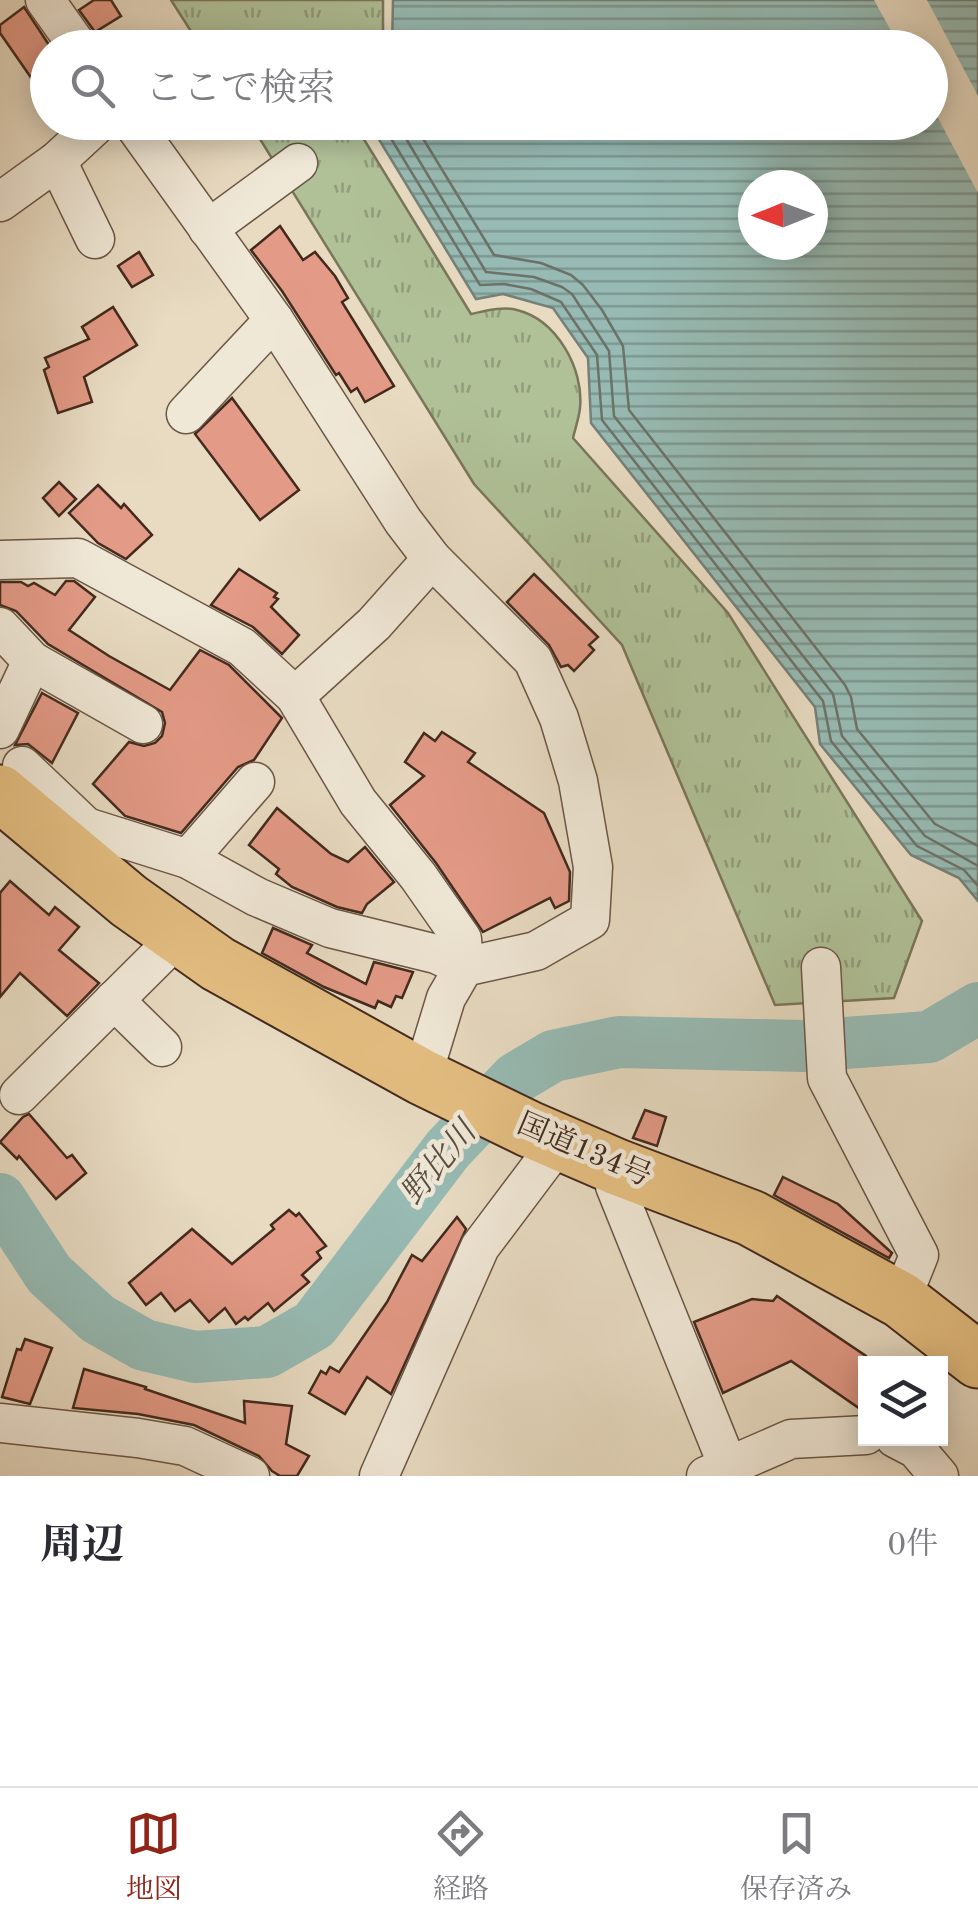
<!DOCTYPE html>
<html lang="ja">
<meta charset="utf-8">
<style>
body{margin:0;font-family:"Old Standard TT","Noto Serif JP",serif;background:#f7f7f7;color:#2b2b33}
.controls{position:absolute;right:30px;bottom:30px;display:grid;overflow:hidden;border-radius:0px;box-shadow:0 5px 25px #0003}
.controls button{width:90px;height:90px;display:grid;place-items:center;padding:0;border:0;border-bottom:2px solid #e1e1e2;background:#fff;color:#2b2b33;font:50px sans-serif}
.compass{position:absolute;left:738px;top:170px;width:90px;height:90px;border-radius:50%;background:#fff;box-shadow:0 5px 25px #0003;rotate:269deg}
.list{margin:0;padding:0;list-style:none}
h2{display:flex;justify-content:space-between;align-items:center;height:130px;margin:0;padding:0 40px;font-size:42px}
h2 small{font-size:32px;font-weight:400;color:#7c7c81}
.icon{flex:none;width:55px;height:55px;fill:none;stroke:currentColor;stroke-width:2;stroke-linecap:round;stroke-linejoin:round}
.map{position:relative;flex:none;width:978px;height:1476px;overflow:hidden}
.search{position:absolute;background:#fff;box-shadow:0 5px 25px #0003;left:30px;right:30px;top:30px;height:110px;display:flex;align-items:center;gap:25px;box-sizing:border-box;padding:0 35px;border-radius:55px;color:#7c7c81;font-size:38px}
.sheet{height:310px;background:#fff}
nav{display:flex;justify-content:space-around;align-items:center;box-sizing:border-box;height:140px;border-top:2px solid #e1e1e2;background:#fff;font-size:28px;color:#7c7c81}
nav a{display:grid;justify-items:center;gap:5px}
nav .on{color:#8f2418}
.map>svg:first-child{display:block}
</style>
<div class="map">
<svg width="978" height="1476" viewBox="0 0 978 1476">
<defs>
<pattern id="park-tufts" width="24" height="20" patternUnits="userSpaceOnUse" patternTransform="scale(2.5)"><rect width="24" height="20" fill="#b0c198"/><path d="M3 7l-1-3M5 7V3M7 7l1-3M15 17l-1-3M17 17v-4M19 17l1-3" fill="none" stroke="#919d7b"/></pattern>
<pattern id="water-rules" width="6" height="5" patternUnits="userSpaceOnUse" patternTransform="scale(2.5)"><rect width="6" height="5" fill="#97bbb4"/><path d="M0 2.5h6" fill="none" stroke="#7d9892"/></pattern>
</defs>
<rect width="100%" height="100%" fill="#e8dbc2"/>
<filter id="stains"><feTurbulence type="fractalNoise" baseFrequency=".002" numOctaves="4"/><feColorMatrix values="0 0 0 0 .2 0 0 0 0 .09 0 0 0 0 .02 0 0 0 .5 -.17"/></filter>
<radialGradient id="worn" r=".72"><stop offset=".6" stop-color="#630" stop-opacity="0"/><stop offset="1" stop-color="#630" stop-opacity=".3"/></radialGradient>
<g fill="url(#park-tufts)" stroke="#7a765a" stroke-width="2.5">
<path d="M 171,0 L 383,0 L 383,36 L 379,47 L 201,47 Z"/>
<path d="M 250,123 L 354,123 L 471,314 C 485,311 503,306 517,310 C 557,320 584,369 580,408 C 579,418 575,429 573,438 L 728,613 L 922,921 L 894,998 L 775,1005 L 622,645 L 474,484 Z"/>
</g>
<path fill="url(#water-rules)" stroke="#758178" stroke-width="2.5" fill-rule="evenodd" d="M 393,0 L 978,0 L 978,901 L 959,878 L 911,855 L 820,744 L 815,707 L 591,423 L 588,358 L 553,308 L 503,294 L 476,299 L 369,123 L 930,122 L 930,48 L 392,47 ZM 753,185 L 813,185 L 813,245 L 753,245 Z"/>
<path fill="#e8dbc2" d="M 874,0 L 927,0 L 978,96 L 978,193 L 931,105 L 930,48 L 900,47 Z"/>
<g fill="none" stroke-linecap="round" stroke-linejoin="round">
<g stroke="#6d7268" stroke-width="2.5">
<path d="M 381,122 L 480,285 L 504,284 L 531,289 L 561,302 L 597,355 L 602,420 L 823,701 L 831,741 L 917,846 L 964,870 L 978,886"/>
<path d="M 396,122 L 486,272 L 534,277 L 562,287 L 572,294 L 609,351 L 614,416 L 833,694 L 842,736 L 925,836 L 978,866"/>
<path d="M 413,122 L 494,255 L 541,263 L 571,275 L 583,285 L 602,310 L 623,346 L 629,410 L 845,685 L 851,697 L 857,729 L 935,824 L 978,846"/>
</g>
<path stroke="#97bbb4" stroke-width="52" d="M 0,1199 L 49,1274 L 98,1319 L 144,1345 L 195,1357 L 267,1352 L 314,1325 L 448,1149 L 516,1078 L 553,1056 L 619,1042 L 803,1046 L 929,1037 L 978,1008"/>
</g>
<g fill="#e39a86" stroke="#432a1d" stroke-width="2.5">
<path d="M 94,0 L 111,0 L 121,16 L 95,32 L 79,10 Z"/>
<path d="M 24,7 L 51,48 L 48,48 L 48,102 L 0,33 L 0,25 Z"/>
<path d="M 280,226 L 303,260 L 315,252 L 335,276 L 348,298 L 342,302 L 394,386 L 365,402 L 357,388 L 351,392 L 339,373 L 336,375 L 282,291 L 251,250 Z"/>
<path d="M 139,252 L 153,275 L 132,287 L 118,266 Z"/>
<path d="M 113,307 L 137,345 L 84,377 L 92,402 L 58,413 L 44,370 L 49,367 L 45,358 L 89,339 L 82,327 Z"/>
<path d="M 232,398 L 299,490 L 260,520 L 195,434 Z"/>
<path d="M 59,482 L 76,499 L 59,516 L 43,498 Z"/>
<path d="M 98,485 L 121,508 L 124,504 L 152,535 L 126,559 L 98,543 L 69,513 Z"/>
<path d="M 239,569 L 277,593 L 274,597 L 278,599 L 271,607 L 299,635 L 282,654 L 253,627 L 211,605 Z"/>
<path d="M 534,574 L 598,637 L 589,645 L 594,650 L 574,671 L 568,665 L 561,667 L 549,645 L 507,602 Z"/>
<path d="M 66,581 L 74,581 L 95,597 L 69,630 L 109,656 L 170,690 L 200,650 L 229,665 L 282,718 L 254,760 L 238,767 L 181,833 L 125,816 L 93,784 L 129,742 L 144,746 L 155,743 L 162,736 L 165,723 L 162,712 L 48,644 L 16,611 L 0,605 L 0,582 L 21,582 L 28,586 L 34,583 L 55,595 Z"/>
<path d="M 42,693 L 78,713 L 52,763 L 28,744 L 15,745 Z"/>
<path d="M 442,732 L 475,753 L 468,762 L 544,813 L 570,872 L 569,901 L 555,908 L 550,898 L 483,932 L 436,863 L 390,805 L 424,776 L 405,762 L 424,733 L 435,741 Z"/>
<path d="M 277,808 L 331,854 L 348,862 L 365,847 L 394,882 L 367,904 L 362,913 L 337,907 L 292,887 L 276,874 L 279,869 L 249,845 Z"/>
<path d="M 10,881 L 49,915 L 55,907 L 79,927 L 59,950 L 99,983 L 67,1016 L 20,973 L 0,997 L 0,893 Z"/>
<path d="M 273,928 L 312,945 L 307,953 L 366,984 L 374,962 L 413,972 L 402,998 L 396,996 L 391,1007 L 378,1001 L 375,1008 L 324,987 L 262,953 Z"/>
<path d="M 645,1110 L 666,1117 L 657,1146 L 633,1138 Z"/>
<path d="M 29,1114 L 67,1158 L 72,1155 L 86,1173 L 56,1199 L 19,1156 L 17,1159 L 0,1142 L 23,1117 Z"/>
<path d="M 783,1177 L 838,1204 L 892,1253 L 889,1258 L 774,1195 Z"/>
<path d="M 289,1210 L 296,1216 L 299,1213 L 326,1246 L 317,1252 L 321,1258 L 302,1275 L 309,1282 L 274,1311 L 268,1303 L 248,1320 L 245,1317 L 236,1324 L 225,1308 L 209,1322 L 190,1300 L 175,1311 L 161,1293 L 146,1305 L 129,1283 L 192,1229 L 232,1264 L 274,1229 L 271,1225 Z"/>
<path d="M 457,1217 L 466,1229 L 391,1394 L 367,1377 L 345,1414 L 309,1393 L 321,1371 L 326,1374 L 330,1367 L 339,1372 L 387,1302 L 412,1255 L 422,1261 Z"/>
<path d="M 777,1296 L 866,1356 L 866,1413 L 791,1361 L 723,1393 L 694,1322 L 752,1299 L 773,1301 Z"/>
<path d="M 25,1339 L 52,1348 L 30,1404 L 2,1397 L 17,1349 L 21,1350 Z"/>
<path d="M 84,1369 L 146,1387 L 145,1389 L 245,1423 L 244,1401 L 292,1406 L 286,1444 L 309,1456 L 297,1476 L 280,1476 L 272,1471 L 259,1456 L 194,1425 L 138,1414 L 73,1408 Z"/>
</g>
<g fill="none" stroke-linecap="round" stroke-linejoin="round">
<g stroke="#6c5646" stroke-width="41">
<g id="minor">
<path d="M 45,0 L 79,48"/>
<path d="M 132,122 L 274,320 L 403,521 L 432,559 L 533,660 L 559,718 L 578,781 L 593,867 L 590,920 L 536,951 L 464,967 L 446,998 L 422,1077"/>
<path d="M 57,161 L 95,239"/>
<path d="M 0,202 L 57,161 L 99,122"/>
<path d="M 208,229 L 298,163"/>
<path d="M 186,414 L 274,320"/>
<path d="M 0,560 L 78,558 L 242,647 L 295,696 L 358,802 L 418,876 L 462,939 L 464,967"/>
<path d="M 0,627 L 32,661 L 143,724"/>
<path d="M 295,696 L 374,624 L 432,559"/>
<path d="M 0,729 L 32,661"/>
<path d="M 22,766 L 104,844"/>
<path d="M 86,827 L 188,859 L 257,897 L 330,928 L 436,954 L 464,967"/>
<path d="M 188,859 L 255,782"/>
<path d="M 821,967 L 827,1078 L 919,1255 L 901,1300"/>
<path d="M 114,1000 L 162,1047"/>
<path d="M 19,1095 L 179,936"/>
<path d="M 617,1167 L 615,1186 L 732,1476"/>
<path d="M 0,1423 L 138,1438 L 185,1446 L 250,1476"/>
<path d="M 895,1438 L 916,1449 L 939,1476"/>
<path d="M 379,1476 L 480,1247 L 559,1142"/>
<path d="M 706,1476 L 791,1439 L 866,1435"/>
</g>
</g>
<g stroke="#432a1d" stroke-width="59">
<path id="highway" d="M 0,793 L 129,901 L 218,964 L 422,1077 L 529,1129 L 617,1167 L 751,1218 L 901,1300 L 978,1360"/>
</g>
<use href="#minor" stroke="#f0e8d7" stroke-width="38"/>
<use href="#highway" stroke="#e4be81" stroke-width="55"/>
</g>
<g text-anchor="middle" dominant-baseline="central" stroke-width="9" stroke-linejoin="round" paint-order="stroke">
<g font-size="30" fill="#432a1d" stroke="#f0e8d7">
<text transform="translate(584 1151) rotate(23)">国道134号</text>
</g>
<g font-size="32" font-style="italic" fill="#584e43" stroke="#f0e8d7">
<text transform="translate(440 1164) rotate(-50)">野比川</text>
</g>
</g>
<rect width="100%" height="100%" filter="url(#stains)"/>
<rect width="100%" height="100%" fill="url(#worn)"/>
</svg>
<div class="controls">
<button><svg class="icon" aria-label="layers" viewBox="0 0 24 24"><path d="M12 4l9 5-9 5-9-5zM3 14l9 5 9-5"/></svg></button>
</div>
<svg class="compass" viewBox="-18 -18 36 36"><path d="M0-13l5 13h-10z" fill="#e53935"/><path d="M0 13l5-13h-10z" fill="#7c7c81"/></svg>
<div class="search"><svg class="icon" aria-label="search" viewBox="0 0 24 24"><circle cx="10" cy="10" r="6"/><path d="M15 15l6 6"/></svg>ここで検索</div>
</div>
<section class="sheet">
<h2>周辺<small>0件</small></h2>
<ul class="list">
</ul>
</section>
<nav>
<a class="on"><svg class="icon" aria-label="map" viewBox="0 0 24 24"><path d="M3 6l6-2 6 2 6-2v14l-6 2-6-2-6 2zM9 4v14M15 6v14"/></svg>地図</a>
<a><svg class="icon" aria-label="directions" viewBox="0 0 24 24"><path d="M12 3l9 9-9 9-9-9zM9 14v-3h6M13 9l2 2-2 2"/></svg>経路</a>
<a><svg class="icon" aria-label="saved" viewBox="0 0 24 24"><path d="M7 4h10v16l-5-4-5 4z"/></svg>保存済み</a>
</nav>
